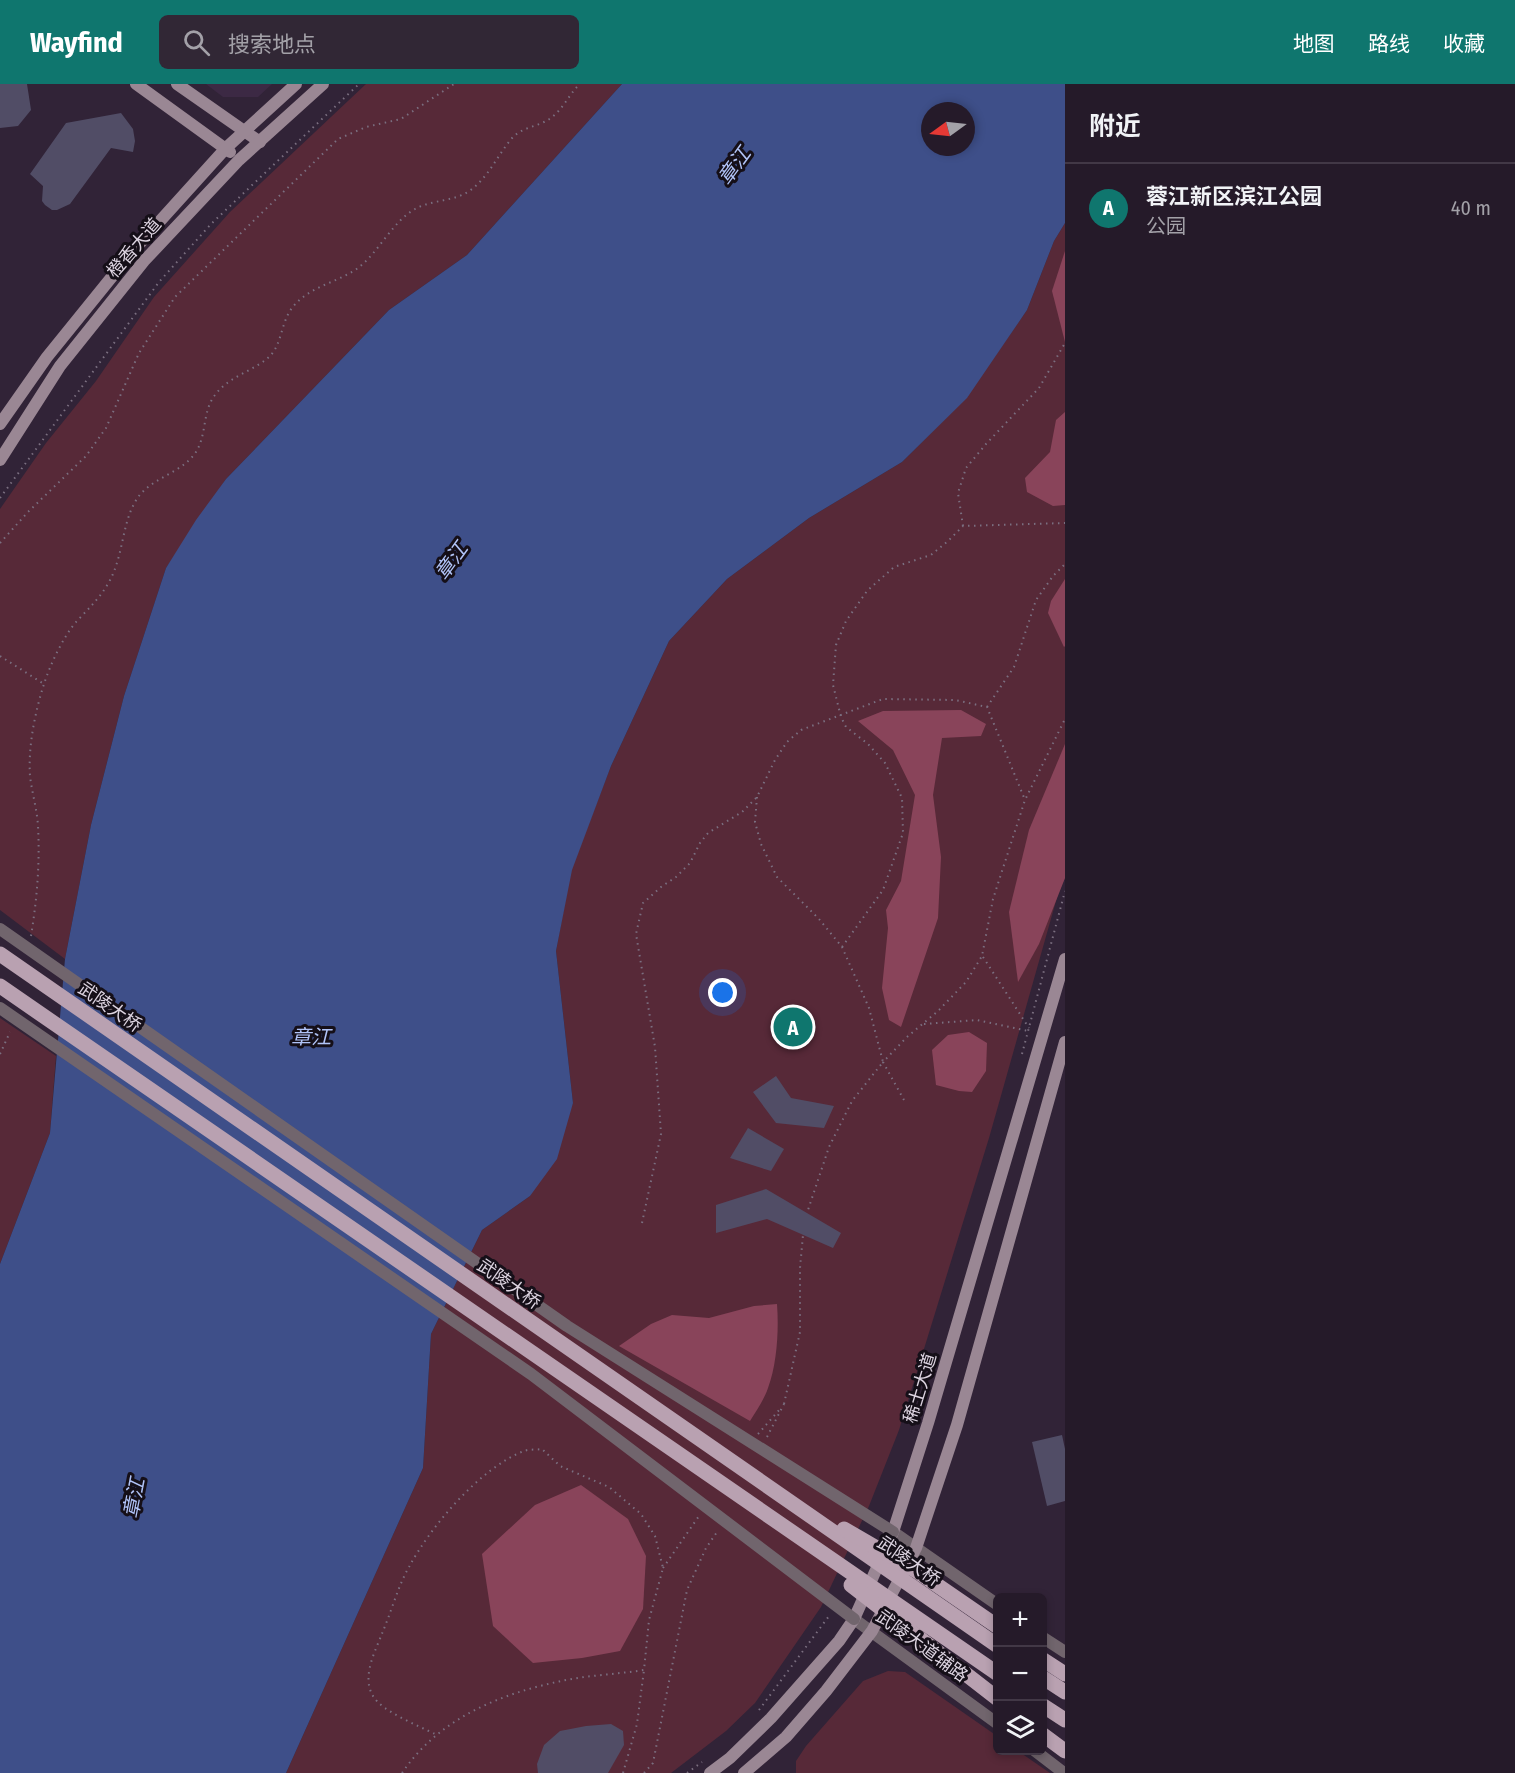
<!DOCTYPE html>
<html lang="zh">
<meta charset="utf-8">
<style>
body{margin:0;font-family:"Fira Sans Condensed","Noto Sans SC",sans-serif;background:#312735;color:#f1f3f6}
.controls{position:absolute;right:18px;bottom:18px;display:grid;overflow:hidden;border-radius:9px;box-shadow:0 3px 9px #0003}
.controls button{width:54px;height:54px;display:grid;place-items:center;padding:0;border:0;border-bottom:2px solid #423846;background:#251a29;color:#f1f3f6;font:30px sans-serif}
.compass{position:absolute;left:921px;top:18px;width:54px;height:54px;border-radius:50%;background:#251a29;box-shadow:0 3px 9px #0003;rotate:255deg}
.you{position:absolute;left:723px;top:909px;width:21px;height:21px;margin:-15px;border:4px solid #fff;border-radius:50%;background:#1a73e8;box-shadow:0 0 0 9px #1a73e833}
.badge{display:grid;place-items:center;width:39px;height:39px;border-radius:50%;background:#0f766e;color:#fff;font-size:20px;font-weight:700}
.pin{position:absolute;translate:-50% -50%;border:3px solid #fff;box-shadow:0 2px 6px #0006}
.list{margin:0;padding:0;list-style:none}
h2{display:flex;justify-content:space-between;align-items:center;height:78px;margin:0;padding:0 24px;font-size:26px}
h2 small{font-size:20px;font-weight:400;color:#a3a1a8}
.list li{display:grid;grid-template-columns:39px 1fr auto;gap:18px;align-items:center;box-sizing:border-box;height:90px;padding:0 24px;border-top:2px solid #423846}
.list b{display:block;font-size:22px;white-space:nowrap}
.list p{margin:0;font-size:20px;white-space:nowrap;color:#a3a1a8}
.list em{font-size:20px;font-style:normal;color:#a3a1a8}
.icon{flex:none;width:33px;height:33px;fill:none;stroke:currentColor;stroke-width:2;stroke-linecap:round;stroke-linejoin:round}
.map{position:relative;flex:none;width:1065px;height:1689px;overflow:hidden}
header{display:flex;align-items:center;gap:36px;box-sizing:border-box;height:84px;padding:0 30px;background:#0f766e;color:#fff}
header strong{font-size:28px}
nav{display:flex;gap:33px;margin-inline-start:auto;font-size:21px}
.search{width:420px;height:54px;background:#312735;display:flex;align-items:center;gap:15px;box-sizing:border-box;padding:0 21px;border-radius:9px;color:#a3a1a8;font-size:22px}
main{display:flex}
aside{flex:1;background:#251a29}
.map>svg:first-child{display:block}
</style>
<header>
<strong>Wayfind</strong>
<div class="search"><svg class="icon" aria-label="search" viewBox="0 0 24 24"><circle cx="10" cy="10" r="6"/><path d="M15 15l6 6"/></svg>搜索地点</div>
<nav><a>地图</a><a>路线</a><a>收藏</a></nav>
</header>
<main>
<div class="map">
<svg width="1065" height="1689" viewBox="0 0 1065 1689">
<rect width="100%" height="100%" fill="#312337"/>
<path fill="#3c2944" d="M 206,0 L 272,0 L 258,13 L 223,13 Z"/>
<g fill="#572938">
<path d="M 366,0 L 622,0 L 467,171 L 389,226 L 226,395 L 166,484 L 124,612 L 91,741 L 65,875 L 0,826 L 0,425 L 46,359 L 96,297 L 154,213 L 230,128 Z"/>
<path d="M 1065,139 L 1065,794 L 1058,810 L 989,1054 L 899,1346 L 869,1422 L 821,1523 L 755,1619 L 726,1647 L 671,1689 L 286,1689 L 423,1384 L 431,1250 L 482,1146 L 530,1112 L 573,1019 L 556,867 L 571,786 L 611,682 L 669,557 L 727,495 L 809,434 L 902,378 L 966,314 L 1027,226 L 1054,157 Z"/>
<path d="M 0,934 L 56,972 L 50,1049 L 0,1180 Z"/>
<path d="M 888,1587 L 905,1588 L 997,1652 L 998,1666 L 1018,1667 L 1050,1689 L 796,1689 L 796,1677 L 806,1662 L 863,1597 Z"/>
</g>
<g fill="#89445a">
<path d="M 1065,167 L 1065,258 L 1052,207 Z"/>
<path d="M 1065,328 L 1065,421 L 1053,422 L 1027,408 L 1025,394 L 1050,368 L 1056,336 Z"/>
<path d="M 1065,495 L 1065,562 L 1064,563 L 1048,529 L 1051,517 Z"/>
<path d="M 961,626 L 986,640 L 981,652 L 942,654 L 933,711 L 941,773 L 938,834 L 901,943 L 889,936 L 882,904 L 888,844 L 886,826 L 901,797 L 915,711 L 893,666 L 858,637 L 883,627 Z"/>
<path d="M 1065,660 L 1065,794 L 1039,860 L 1018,898 L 1009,828 L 1029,746 Z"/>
<path d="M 969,948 L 987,959 L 986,987 L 972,1008 L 959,1007 L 936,1001 L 932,966 L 948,951 Z"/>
<path d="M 777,1220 C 779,1246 777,1280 768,1304 C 764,1316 756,1327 750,1337 L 619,1262 L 651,1240 L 672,1231 L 709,1234 L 754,1222 Z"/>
<path d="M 581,1401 L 628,1435 L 646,1472 L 643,1525 L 620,1567 L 582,1574 L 533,1579 L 493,1542 L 482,1470 L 535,1421 Z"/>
</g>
<path fill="#3e4f89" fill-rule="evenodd" d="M 622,0 L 1065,0 L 1065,139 L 1054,157 L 1027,226 L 967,314 L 902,378 L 809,434 L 727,495 L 669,557 L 611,682 L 572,786 L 556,867 L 573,1019 L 557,1075 L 530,1112 L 482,1146 L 431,1250 L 423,1384 L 286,1689 L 0,1689 L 0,1180 L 50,1049 L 65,875 L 91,741 L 124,612 L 166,484 L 196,436 L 226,395 L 389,226 L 467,171 ZM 930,27 L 966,27 L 966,63 L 930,63 Z"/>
<g fill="#514d66">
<path d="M 0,0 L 27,0 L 31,26 L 18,42 L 0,44 Z"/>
<path d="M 121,29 L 133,45 L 135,57 L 133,68 L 111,64 L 70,120 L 57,126 L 52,126 L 45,121 L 42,117 L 43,102 L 30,90 L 66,39 Z"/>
<path d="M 776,992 L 791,1014 L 834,1022 L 824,1044 L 776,1039 L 753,1008 Z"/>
<path d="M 748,1044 L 784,1065 L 771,1087 L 730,1074 Z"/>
<path d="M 766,1105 L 841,1149 L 833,1164 L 767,1135 L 716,1149 L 716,1121 Z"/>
<path d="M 1062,1351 L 1065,1365 L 1065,1417 L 1047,1422 L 1032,1358 Z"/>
<path d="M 611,1640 L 623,1647 L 624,1661 L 608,1689 L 538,1689 L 537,1680 L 544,1661 L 560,1647 L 586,1642 Z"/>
</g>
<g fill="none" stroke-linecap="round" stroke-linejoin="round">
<g stroke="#7b6f80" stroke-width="2" stroke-dasharray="1.5 4.5" stroke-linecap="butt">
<path d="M 0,414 L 159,198 L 211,140 L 359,0"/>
<path d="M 963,442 L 958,409 L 966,384 L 986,360 L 1039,304 L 1065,259"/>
<path d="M 0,459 L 28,428 L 86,372 L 106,344 L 139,269 L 175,213 L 338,55 L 366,43 L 401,35 L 454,0"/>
<path d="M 0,572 L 44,600"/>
<path d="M 987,623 L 1014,583 L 1036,516 L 1053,492 L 1065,480"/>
<path d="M 757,713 L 755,738 L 761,760 L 777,793 L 819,835 L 842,863 L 869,924 L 883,978 L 852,1017 L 829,1063 L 807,1129"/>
<path d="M 31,852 C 37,815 40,779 38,742 C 37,725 32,709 30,692 C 28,663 35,628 44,600 C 50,581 64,551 77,537 C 89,524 100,514 109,498 C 123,473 122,442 134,420 C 146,395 176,392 193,372 C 208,354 201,329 215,311 C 229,292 252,288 269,273 C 282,261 281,238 292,224 C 309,202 337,199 358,184 C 379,168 392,138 415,125 C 433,115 456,118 472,105 C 490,91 498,70 513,53 C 524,42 540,43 552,33 C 564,24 569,10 580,0"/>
<path d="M 842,863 L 883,806 L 903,749 L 902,714 L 885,679 L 868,660 L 846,643 L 841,633 L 833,601 L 836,561 L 846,537 L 867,507 L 894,483 L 931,471 L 948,457 L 963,442 L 1065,439"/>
<path d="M 983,873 L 1029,944"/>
<path d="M 924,940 L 977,936 L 1028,947"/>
<path d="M 0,970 L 10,948"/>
<path d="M 1022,970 L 1065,807"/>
<path d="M 904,1016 L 883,978 L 907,953 L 938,927 L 966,898 L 982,872 L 993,815 L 1025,716 L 1065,635"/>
<path d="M 642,1139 L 661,1050 L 655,963 L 636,850 L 643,819 L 661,803 L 676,793 L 690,779 L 700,759 L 708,749 L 742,728 L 757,713 L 775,676 L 787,658 L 801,646 L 883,615 L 955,616 L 987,623 L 1025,716"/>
<path d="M 784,1320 L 800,1248 L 800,1184 L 803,1151"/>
<path d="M 758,1350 L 780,1325"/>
<path d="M 767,1353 L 784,1320"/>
<path d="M 663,1484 L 699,1432"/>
<path d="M 759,1626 L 829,1532"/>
<path d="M 402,1689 C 440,1633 502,1609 566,1596 C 592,1591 618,1590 644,1586 L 649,1536 L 663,1484 L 655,1452 L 641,1430 L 609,1403 L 560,1382 L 542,1365 C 536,1366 529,1365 524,1367 C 480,1384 431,1442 409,1483 C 398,1502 392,1526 383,1547 C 376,1566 361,1592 373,1612 C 381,1627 419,1642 435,1650"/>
<path d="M 623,1689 L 637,1640 L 644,1586"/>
<path d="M 644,1689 L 653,1679 L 687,1506 L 706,1464 L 717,1448"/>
<path d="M 687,1689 L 702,1678"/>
</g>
<g stroke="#71656d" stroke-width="12">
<path d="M 893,1448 L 998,1521"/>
<path d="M 854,1535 L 998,1640"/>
<path d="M 1042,1553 L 1065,1568"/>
<path d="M 1034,1666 L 1064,1689"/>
</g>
<g stroke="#9a8794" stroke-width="12">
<path d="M 136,0 L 230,68"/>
<path d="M 177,0 L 260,58"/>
<path d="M 0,340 L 47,273 L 132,168 L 226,64 L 296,0"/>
<path d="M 0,376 L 60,282 L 144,177 L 239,76 L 323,0"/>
<path d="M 710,1689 L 730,1674 L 771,1634 L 839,1557 L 854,1535 L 893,1448 L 928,1339 L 1065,875"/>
<path d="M 744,1689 L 786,1653 L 826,1607 L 872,1547 L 916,1464 L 957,1341 L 1065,958"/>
</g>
<g stroke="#b9a1b1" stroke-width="15">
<path d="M 1042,1575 L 1065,1590"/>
<path d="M 1042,1593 L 1065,1608"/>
<path d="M 1042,1621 L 1065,1636"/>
<path d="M 1042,1650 L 1065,1667"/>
</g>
<g stroke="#71656d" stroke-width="12">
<path d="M 0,845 L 567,1242 L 893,1448"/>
<path d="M 0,924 L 531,1290 L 854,1535"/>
</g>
<g stroke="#b9a1b1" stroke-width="15">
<path d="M 0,870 L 998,1562"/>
<path d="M 0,902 L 998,1590"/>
<path d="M 844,1445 L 918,1488 L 998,1543"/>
<path d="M 851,1501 L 998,1615"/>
</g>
</g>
<g text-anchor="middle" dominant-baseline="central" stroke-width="6" stroke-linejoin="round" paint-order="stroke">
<g font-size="18" fill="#ddd4e1" stroke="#150f18">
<text transform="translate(134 164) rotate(-49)">橙香大道</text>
<text transform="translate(110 923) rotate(35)">武陵大桥</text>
<text transform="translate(509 1200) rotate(35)">武陵大桥</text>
<text transform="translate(920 1304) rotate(-73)">稀土大道</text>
<text transform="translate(909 1477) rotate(35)">武陵大桥</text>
<text transform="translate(922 1562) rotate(36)">武陵大道辅路</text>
</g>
<g font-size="20" font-style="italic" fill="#b1c4f8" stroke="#150f18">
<text transform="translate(734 82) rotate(-54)">章江</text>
<text transform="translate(451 477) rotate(-54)">章江</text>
<text x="311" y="953">章江</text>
<text transform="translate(134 1414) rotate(-79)">章江</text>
</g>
</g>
</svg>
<div class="controls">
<button>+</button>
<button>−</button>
<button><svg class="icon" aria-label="layers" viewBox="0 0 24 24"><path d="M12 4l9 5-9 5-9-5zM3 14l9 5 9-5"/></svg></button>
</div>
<svg class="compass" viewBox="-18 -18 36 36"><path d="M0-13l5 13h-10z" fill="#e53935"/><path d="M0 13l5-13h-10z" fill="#a3a1a8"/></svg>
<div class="you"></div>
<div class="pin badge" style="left:793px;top:943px">A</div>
</div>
<aside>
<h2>附近<small></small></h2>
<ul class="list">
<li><span class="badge">A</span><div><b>蓉江新区滨江公园</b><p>公园</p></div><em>40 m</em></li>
</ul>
</aside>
</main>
